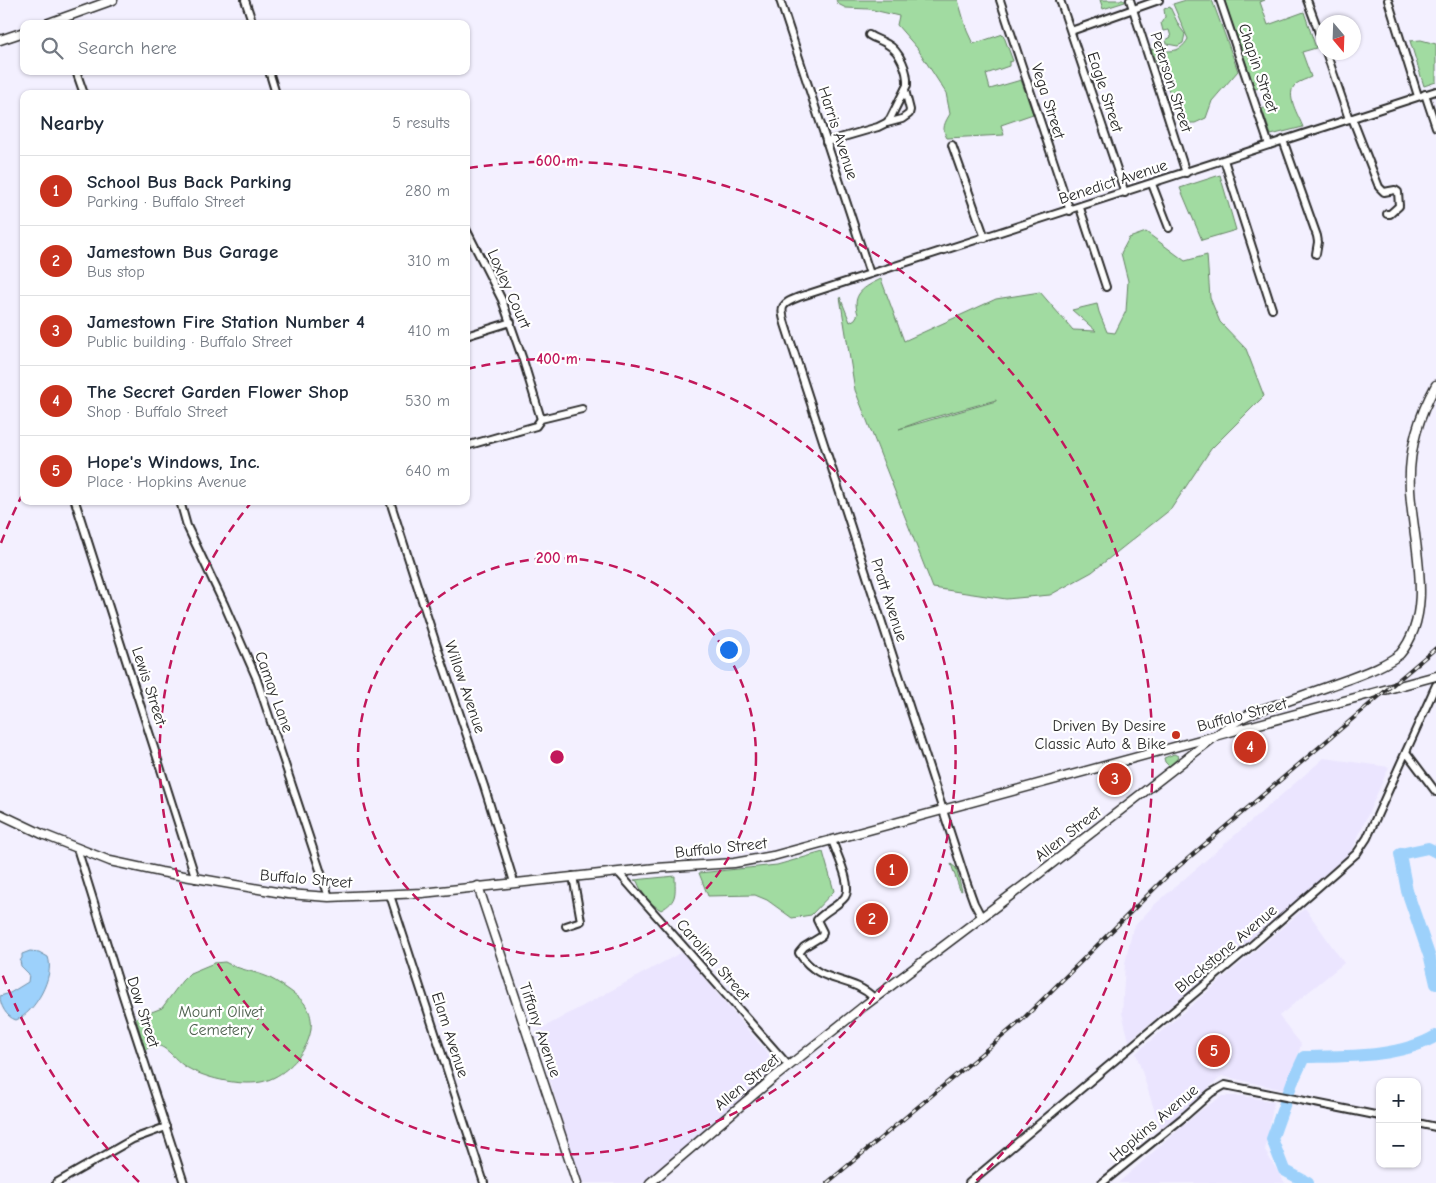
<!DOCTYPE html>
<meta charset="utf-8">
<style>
body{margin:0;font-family:"Comic Neue",sans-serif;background:#f6f6f7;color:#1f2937}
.controls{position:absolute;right:15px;bottom:15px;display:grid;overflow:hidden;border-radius:10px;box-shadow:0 1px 4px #0004}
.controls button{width:45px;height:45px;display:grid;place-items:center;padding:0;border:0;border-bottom:1px solid #e0e1e3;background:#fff;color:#1f2937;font:25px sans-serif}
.compass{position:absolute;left:1316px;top:15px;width:45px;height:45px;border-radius:50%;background:#fff;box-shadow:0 1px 4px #0004;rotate:161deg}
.you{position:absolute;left:728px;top:649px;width:18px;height:18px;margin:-12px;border:4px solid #fff;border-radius:50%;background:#1a73e8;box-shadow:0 0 0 8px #1a73e833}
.badge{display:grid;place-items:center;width:32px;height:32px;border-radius:50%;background:#c8321e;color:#fff;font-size:16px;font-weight:700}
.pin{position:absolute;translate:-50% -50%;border:2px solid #fff;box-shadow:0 1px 5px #0006}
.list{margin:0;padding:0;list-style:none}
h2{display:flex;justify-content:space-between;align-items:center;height:65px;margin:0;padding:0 20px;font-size:21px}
h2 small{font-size:16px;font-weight:400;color:#747a83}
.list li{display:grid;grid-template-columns:32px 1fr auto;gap:15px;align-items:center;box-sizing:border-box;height:70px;padding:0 20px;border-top:1px solid #e0e1e3}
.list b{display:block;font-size:19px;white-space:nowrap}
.list p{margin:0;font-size:16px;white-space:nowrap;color:#747a83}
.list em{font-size:16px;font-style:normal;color:#747a83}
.icon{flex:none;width:28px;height:28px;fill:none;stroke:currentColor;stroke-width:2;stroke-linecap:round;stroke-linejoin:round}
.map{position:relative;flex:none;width:1436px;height:1183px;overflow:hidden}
.search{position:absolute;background:#fff;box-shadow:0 1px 4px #0004;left:20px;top:20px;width:450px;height:55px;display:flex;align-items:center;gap:12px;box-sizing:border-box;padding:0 18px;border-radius:10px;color:#747a83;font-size:19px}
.panel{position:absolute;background:#fff;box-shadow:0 1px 4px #0004;left:20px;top:90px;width:450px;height:415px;border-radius:10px}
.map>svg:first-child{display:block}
</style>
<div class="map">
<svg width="1436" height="1183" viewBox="0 0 1436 1183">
<rect width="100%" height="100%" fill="#f3f0ff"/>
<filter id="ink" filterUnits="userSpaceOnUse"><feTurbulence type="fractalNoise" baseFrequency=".02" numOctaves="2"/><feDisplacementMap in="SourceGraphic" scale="10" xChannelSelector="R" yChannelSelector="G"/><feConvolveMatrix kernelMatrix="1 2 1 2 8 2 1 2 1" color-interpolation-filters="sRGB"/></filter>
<g filter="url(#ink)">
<g fill="#ebe5ff">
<path d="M 1324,758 L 1389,767 L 1349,857 L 1129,1041 L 1122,1013 L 1125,963 L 1133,928 L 1153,906 Z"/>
<path d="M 1305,908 L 1344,963 L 1279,1016 L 1301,1044 L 1289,1091 L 1222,1076 L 1161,1131 L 1136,1053 Z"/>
<path d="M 682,952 L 781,1069 L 645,1183 L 581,1183 L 535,1032 Z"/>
<path d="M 1222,1096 L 1244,1096 L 1274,1102 L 1265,1151 L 1285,1183 L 1118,1183 L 1201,1110 Z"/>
</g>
<g fill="#a1dba1" stroke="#668366" fill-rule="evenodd">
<path d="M 836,0 L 958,0 L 967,31 L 973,44 L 1003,34 L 1013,61 L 1009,62 L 1009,66 L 986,74 L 990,89 L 1021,80 L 1033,114 L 1001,125 L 1004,135 L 947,138 C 941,129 945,122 950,114 L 946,93 L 917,48 L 897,25 L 899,16 L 869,9 L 846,8 L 838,4 Z"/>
<path d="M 1100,0 L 1124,0 L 1125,2 L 1103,9 Z"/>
<path d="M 1186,0 L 1212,0 L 1238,71 L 1212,101 L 1206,118 L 1195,123 L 1183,123 L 1151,49 C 1167,51 1179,55 1188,39 L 1173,4 Z"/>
<path d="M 1224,0 L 1265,0 L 1260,2 L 1268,25 L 1304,12 L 1316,48 L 1302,52 L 1311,77 C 1307,79 1300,81 1296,84 C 1284,94 1299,116 1303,127 L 1271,135 L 1262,109 L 1273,104 L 1267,86 L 1255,89 Z"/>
<path d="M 1170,7 L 1179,26 L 1185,34 L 1183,43 L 1178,46 L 1167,44 L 1166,40 L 1171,37 L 1169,30 L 1163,31 L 1161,23 L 1165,17 L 1164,9 Z"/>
<path d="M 1421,40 L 1436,44 L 1436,82 L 1424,86 L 1410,41 Z"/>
<path d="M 1220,175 L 1236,230 L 1202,240 L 1180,188 Z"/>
<path d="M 1146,232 L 1185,261 L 1207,255 L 1210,298 L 1220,322 L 1246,349 L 1264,396 L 1211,449 L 1171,509 L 1092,572 L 1050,595 L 1006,599 L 933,588 L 855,390 L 840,297 L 850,322 L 855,319 L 858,314 C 851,294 864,287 881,279 L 904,341 L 996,299 L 1040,292 L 1073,330 L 1096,331 L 1072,310 L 1097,304 L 1099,312 L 1107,332 L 1115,333 L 1126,311 L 1128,281 L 1121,253 L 1129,238 ZM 996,400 L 996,401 L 899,429 L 924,420 Z"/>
<path d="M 1174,754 L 1178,756 L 1177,759 L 1169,766 L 1165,762 L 1164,758 Z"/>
<path d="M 823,852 L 834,891 L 811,915 L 792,918 L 767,900 L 755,895 L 708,896 L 699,873 L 777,865 Z"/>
<path d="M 951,864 L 956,868 L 962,891 L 960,890 Z"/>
<path d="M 675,876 C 675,893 678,901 661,910 C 649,903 642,894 637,881 L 634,880 Z"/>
<path d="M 225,962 C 239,970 254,971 268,977 C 278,982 288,989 297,996 C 332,1023 296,1075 261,1082 C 238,1086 202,1078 183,1065 C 176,1060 168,1049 160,1046 C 154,1045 150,1047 145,1050 L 136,1018 L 162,1008 L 182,981 L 190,973 L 214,963 Z"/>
</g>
<path fill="#9dd1fb" stroke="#6f8fa8" d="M 30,951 L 39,952 L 48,957 C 55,976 35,1013 16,1020 C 6,1017 0,1005 0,996 L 10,993 L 28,982 L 29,974 L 21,966 L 20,961 L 22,958 L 22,954 Z"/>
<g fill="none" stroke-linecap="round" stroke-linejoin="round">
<g stroke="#9dd1fb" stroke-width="12">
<path d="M 1436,852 L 1428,848 L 1400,854 L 1407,891 L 1430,958 L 1436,984"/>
<path d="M 1308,1183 L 1284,1170 L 1272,1139 L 1292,1083 L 1304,1057 C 1345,1056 1399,1058 1436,1036"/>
</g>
<g stroke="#2b2b2b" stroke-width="10">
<g id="minor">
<path d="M 245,0 L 253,24"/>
<path d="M 780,0 L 870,274"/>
<path d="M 1000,0 L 1070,211"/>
<path d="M 1060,0 L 1125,193"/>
<path d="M 1130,0 L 1186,173"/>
<path d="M 1220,0 L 1269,145"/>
<path d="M 1307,0 L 1324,46"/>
<path d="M 1388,0 L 1418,96"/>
<path d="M 1071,31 L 1159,0"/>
<path d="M 1326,52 L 1349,119"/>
<path d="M 76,71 L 84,94"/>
<path d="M 269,71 L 276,94"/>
<path d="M 1425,94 L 1436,127"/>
<path d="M 1352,118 L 1379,187 L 1384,192 L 1395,190 L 1398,192 L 1399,206 L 1390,214 L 1387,214"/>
<path d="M 887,123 L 902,119 L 909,114 L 910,110 L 905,90"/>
<path d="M 1283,140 L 1317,236 L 1318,242 L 1316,254"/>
<path d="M 826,142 L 878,127 L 886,123 L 890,119 L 907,85 C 908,71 900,51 887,44 C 881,40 875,39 869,35"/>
<path d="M 952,145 L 985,238"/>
<path d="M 1224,160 L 1272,309"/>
<path d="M 1152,184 L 1169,228"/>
<path d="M 1080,208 L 1106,287"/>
<path d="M 466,229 L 502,300 L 523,360 L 541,419"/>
<path d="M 466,336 L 511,322"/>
<path d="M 466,446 L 536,426 L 541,419 L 582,409"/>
<path d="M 75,501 L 196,879"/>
<path d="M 180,501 L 187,526 L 224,604 L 256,677 L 329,897"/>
<path d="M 390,501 L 436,644 L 484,786 L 514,882"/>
<path d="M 1406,752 L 1436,792"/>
<path d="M 832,840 C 836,853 853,885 845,897 C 838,906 825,911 817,920 L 823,932 L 822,936 L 804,947 L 799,953 C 820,986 850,974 874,998"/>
<path d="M 77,848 L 123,996 L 184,1183"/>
<path d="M 618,872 L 788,1065"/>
<path d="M 390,895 L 484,1183"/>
<path d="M 982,918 L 974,903 L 965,878 L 785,324 C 780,306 781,304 799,297 L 1436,91"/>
<path d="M 566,926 L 581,921 L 573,876"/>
<path d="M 1417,1123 L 1436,1127"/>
<path d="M 56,1183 L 133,1139 L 166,1127"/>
<path d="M 969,1183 L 1251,946 L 1357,853 L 1367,838 L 1436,685"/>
<path d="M 1102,1183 L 1185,1116 L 1211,1093 L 1225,1085 L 1380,1116"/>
</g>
</g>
<g stroke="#2b2b2b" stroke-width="11">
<g id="tertiary">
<path d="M 46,24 L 113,0"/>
<path d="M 0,40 L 24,32"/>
<path d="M 0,814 L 42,834 L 110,861 L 161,872 L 288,894 L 329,897 L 422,893 L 656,868 L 734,863 L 773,856 L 1436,676"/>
<path d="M 478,886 L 577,1183"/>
<path d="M 650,1183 L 771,1080 L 864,1006 L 1023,886 L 1226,728 C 1233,724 1239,719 1246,716 C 1257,710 1270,707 1282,703 C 1304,695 1327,687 1349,679 C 1367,672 1386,665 1400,654 C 1436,611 1413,545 1410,490 C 1408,453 1418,417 1436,385"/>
</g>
</g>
<use href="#minor" stroke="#fff" stroke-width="6"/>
<use href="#tertiary" stroke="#fff" stroke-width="8"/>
<g stroke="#2b2b2b" stroke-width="4">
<path id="rail" d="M 827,1183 L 1023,1019 L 1165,878 L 1436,648"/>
</g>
<use href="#rail" stroke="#fff" stroke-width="2" stroke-dasharray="5.5" stroke-linecap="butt"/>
</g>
</g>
<g fill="none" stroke="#c2185b" stroke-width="2.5" stroke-dasharray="9 6">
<circle cx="557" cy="757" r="199"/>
<path d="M467 369A398 398 0 1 1 250 504"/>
<path d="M139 1182A596 596 0 0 1 1 971M1 543A596 596 0 0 1 24 491M469 168A596 596 0 0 1 975 1182"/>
</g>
<circle fill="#c8321e" stroke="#fff" stroke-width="2" cx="1176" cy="735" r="5"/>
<g text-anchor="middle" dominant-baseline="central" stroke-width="4.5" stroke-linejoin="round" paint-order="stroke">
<g font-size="16" fill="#2b2b2b" stroke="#fff">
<text transform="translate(1258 68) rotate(71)">Chapin Street</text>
<text transform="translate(1171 82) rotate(72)">Peterson Street</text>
<text transform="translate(1105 92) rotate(72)">Eagle Street</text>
<text transform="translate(1048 101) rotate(72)">Vega Street</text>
<text transform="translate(838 133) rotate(72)">Harris Avenue</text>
<text transform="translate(1113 182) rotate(-18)">Benedict Avenue</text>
<text transform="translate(509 289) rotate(66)">Loxley Court</text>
<text transform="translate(889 600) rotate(72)">Pratt Avenue</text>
<text transform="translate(149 686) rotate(72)">Lewis Street</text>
<text transform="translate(465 687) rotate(71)">Willow Avenue</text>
<text transform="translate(274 692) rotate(70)">Camay Lane</text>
<text transform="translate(1242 715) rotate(-15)">Buffalo Street</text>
<text transform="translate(1068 834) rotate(-38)">Allen Street</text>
<text transform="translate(721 848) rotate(-6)">Buffalo Street</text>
<text transform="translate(306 879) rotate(5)">Buffalo Street</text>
<text transform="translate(1226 949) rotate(-40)">Blackstone Avenue</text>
<text transform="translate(713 960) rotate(49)">Carolina Street</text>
<text transform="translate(143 1012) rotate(72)">Dow Street</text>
<text transform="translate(540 1030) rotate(71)">Tiffany Avenue</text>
<text transform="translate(450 1035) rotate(72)">Elam Avenue</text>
<text transform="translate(747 1082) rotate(-40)">Allen Street</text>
<text transform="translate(1154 1123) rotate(-40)">Hopkins Avenue</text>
</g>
<g font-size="16" fill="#2b2b2b" stroke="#fff" text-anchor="end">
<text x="1166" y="726">Driven By Desire<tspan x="1166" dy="18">Classic Auto &amp; Bike</tspan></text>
</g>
<g font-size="16" fill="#4e604e" stroke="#fff">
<text x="221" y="1012">Mount Olivet<tspan x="221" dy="18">Cemetery</tspan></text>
</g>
</g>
<circle cx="557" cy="757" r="8" fill="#c2185b" stroke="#fff" stroke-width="2.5"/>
<g font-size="15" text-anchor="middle" font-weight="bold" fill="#c2185b" stroke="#fff" stroke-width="4.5" stroke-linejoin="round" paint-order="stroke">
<text x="557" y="166">600 m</text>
<text x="557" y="364">400 m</text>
<text x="557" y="563">200 m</text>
</g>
</svg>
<div class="controls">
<button>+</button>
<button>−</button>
</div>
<svg class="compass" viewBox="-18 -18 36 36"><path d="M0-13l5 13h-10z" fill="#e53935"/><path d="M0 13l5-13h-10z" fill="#747a83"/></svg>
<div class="you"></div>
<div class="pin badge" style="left:892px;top:870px">1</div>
<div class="pin badge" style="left:872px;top:919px">2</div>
<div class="pin badge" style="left:1115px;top:779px">3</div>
<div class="pin badge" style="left:1250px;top:747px">4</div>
<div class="pin badge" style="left:1214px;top:1051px">5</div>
<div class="search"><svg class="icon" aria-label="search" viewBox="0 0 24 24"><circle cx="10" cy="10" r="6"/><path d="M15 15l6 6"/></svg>Search here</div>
<section class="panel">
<h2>Nearby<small>5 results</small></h2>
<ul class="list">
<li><span class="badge">1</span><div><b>School Bus Back Parking</b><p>Parking · Buffalo Street</p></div><em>280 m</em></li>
<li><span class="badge">2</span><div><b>Jamestown Bus Garage</b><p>Bus stop</p></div><em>310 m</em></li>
<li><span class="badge">3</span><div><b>Jamestown Fire Station Number 4</b><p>Public building · Buffalo Street</p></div><em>410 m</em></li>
<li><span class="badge">4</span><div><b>The Secret Garden Flower Shop</b><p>Shop · Buffalo Street</p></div><em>530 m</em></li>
<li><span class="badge">5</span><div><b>Hope's Windows, Inc.</b><p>Place · Hopkins Avenue</p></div><em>640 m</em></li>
</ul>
</section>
</div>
